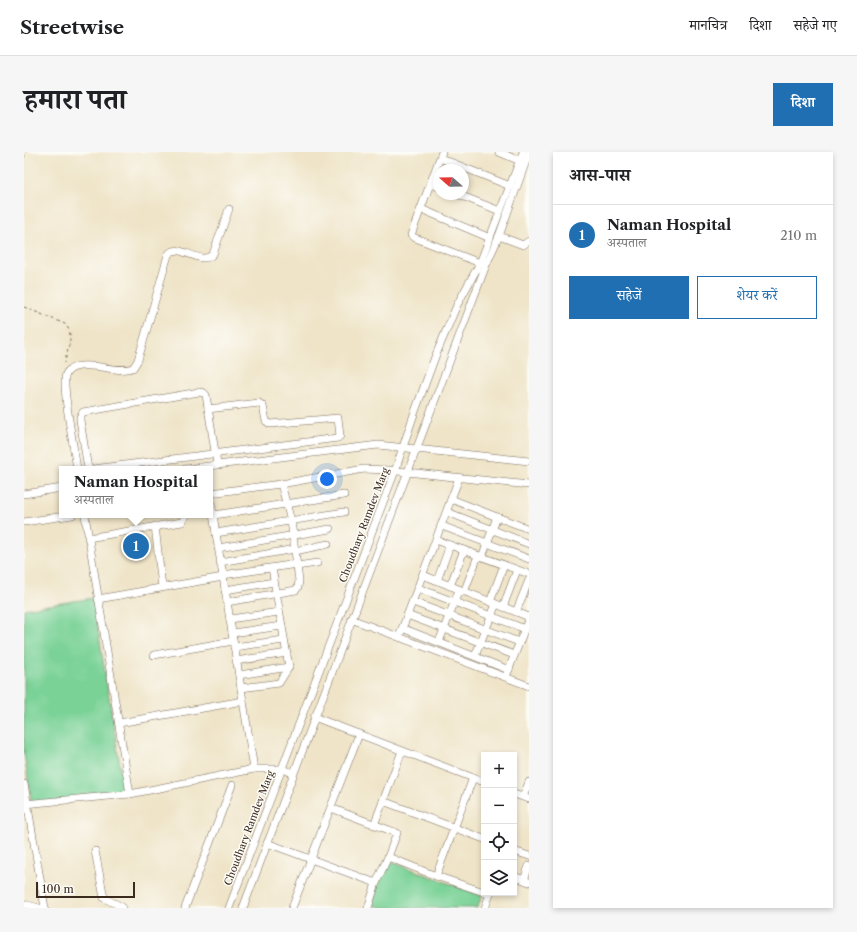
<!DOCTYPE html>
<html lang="hi">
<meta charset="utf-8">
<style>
body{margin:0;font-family:"Libre Caslon Text","Noto Serif Devanagari",serif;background:#f6f6f6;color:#202124}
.controls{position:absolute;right:12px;bottom:12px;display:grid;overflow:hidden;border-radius:0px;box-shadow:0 2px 6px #0003}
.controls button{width:36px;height:36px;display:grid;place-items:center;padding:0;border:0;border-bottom:1px solid #e0e0e0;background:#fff;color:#202124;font:20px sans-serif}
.compass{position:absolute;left:409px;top:12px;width:36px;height:36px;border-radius:50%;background:#fff;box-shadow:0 2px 6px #0003;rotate:290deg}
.scale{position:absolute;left:12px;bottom:10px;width:99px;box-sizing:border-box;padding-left:4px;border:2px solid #3b2a1e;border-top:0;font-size:11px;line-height:14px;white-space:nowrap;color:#3b2a1e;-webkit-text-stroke:3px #fdfcf7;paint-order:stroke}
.you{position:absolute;left:303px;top:327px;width:14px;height:14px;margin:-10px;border:3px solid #fff;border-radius:50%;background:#1a73e8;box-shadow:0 0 0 6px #1a73e833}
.badge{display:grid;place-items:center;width:26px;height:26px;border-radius:50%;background:#1f6fb2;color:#fff;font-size:13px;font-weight:700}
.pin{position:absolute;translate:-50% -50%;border:2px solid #fff;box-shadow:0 1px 4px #0006}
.popup{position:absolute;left:35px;top:314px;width:154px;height:52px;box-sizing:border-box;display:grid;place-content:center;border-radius:0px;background:#fff;filter:drop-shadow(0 1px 3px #0005);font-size:13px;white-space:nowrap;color:#757577}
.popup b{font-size:15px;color:#202124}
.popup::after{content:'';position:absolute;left:50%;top:100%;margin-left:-8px;border:8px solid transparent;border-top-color:#fff}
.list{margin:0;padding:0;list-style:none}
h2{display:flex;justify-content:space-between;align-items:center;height:52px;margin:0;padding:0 16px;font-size:17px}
h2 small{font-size:13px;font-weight:400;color:#757577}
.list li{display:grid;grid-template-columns:26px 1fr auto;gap:12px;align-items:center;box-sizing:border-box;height:60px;padding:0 16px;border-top:1px solid #e0e0e0}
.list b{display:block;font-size:15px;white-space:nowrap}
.list p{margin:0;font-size:13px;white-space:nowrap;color:#757577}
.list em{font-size:13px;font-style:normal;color:#757577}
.actions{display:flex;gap:8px;padding:12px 16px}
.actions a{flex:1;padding:9px 0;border:1px solid #1f6fb2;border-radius:0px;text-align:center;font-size:14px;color:#1f6fb2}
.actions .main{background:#1f6fb2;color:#fff}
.icon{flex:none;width:22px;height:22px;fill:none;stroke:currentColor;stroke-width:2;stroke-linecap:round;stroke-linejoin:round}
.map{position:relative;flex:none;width:505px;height:756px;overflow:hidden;border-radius:0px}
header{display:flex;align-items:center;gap:24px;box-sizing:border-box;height:56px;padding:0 20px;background:#fff;border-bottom:1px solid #e0e0e0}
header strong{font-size:19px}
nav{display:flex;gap:22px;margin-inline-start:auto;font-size:14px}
.intro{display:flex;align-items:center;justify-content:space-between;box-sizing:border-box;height:96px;padding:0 24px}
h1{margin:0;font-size:28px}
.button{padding:10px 18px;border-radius:0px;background:#1f6fb2;color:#fff;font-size:14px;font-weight:700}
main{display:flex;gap:24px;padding:0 24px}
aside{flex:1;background:#fff;border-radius:0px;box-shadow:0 2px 6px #0003}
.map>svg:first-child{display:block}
</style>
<header>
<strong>Streetwise</strong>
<nav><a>मानचित्र</a><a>दिशा</a><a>सहेजे गए</a></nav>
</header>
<div class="intro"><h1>हमारा पता</h1><a class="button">दिशा</a></div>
<main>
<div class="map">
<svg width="505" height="756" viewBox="0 0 505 756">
<rect width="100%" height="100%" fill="#fdfcf7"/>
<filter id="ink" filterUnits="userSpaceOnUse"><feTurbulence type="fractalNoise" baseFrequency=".025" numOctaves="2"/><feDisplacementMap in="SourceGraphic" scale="8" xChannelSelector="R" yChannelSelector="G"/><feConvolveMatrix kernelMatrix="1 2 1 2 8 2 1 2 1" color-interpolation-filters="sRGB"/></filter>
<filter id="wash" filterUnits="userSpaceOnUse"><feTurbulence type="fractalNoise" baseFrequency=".012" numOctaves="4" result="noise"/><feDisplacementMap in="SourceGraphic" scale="16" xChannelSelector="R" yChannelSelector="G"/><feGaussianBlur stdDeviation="0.9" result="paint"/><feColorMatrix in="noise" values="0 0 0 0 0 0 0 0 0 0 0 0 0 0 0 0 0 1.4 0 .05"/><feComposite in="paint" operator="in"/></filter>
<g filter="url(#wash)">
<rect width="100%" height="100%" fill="#efe4c8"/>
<g fill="#7ad297" stroke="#5a7e5a">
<path d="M 69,446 L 100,638 L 8,653 L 0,602 L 0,457 Z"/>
<path d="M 363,708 L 458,744 L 453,756 L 358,756 L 347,752 Z"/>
</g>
<g id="blocks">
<path fill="#c89887" d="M 116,382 L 120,398 L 109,400 L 106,384 Z"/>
</g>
</g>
<g filter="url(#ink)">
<use href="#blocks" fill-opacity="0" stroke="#7a6b5a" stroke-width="1"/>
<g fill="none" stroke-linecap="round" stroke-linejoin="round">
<g stroke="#7a6b5a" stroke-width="8">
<g id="minor">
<path d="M 418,0 L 387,83 L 389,85 L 456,111"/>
<path d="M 475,0 L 496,9"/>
<path d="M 416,6 L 486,34"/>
<path d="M 406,32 L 415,35"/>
<path d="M 433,42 L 476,59"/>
<path d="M 397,57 L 466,86"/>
<path d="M 475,84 L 499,93 L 505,89"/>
<path d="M 53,317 C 51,302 37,232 42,222 C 44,217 52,214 57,214 C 75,212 92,221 109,216 L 114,208 L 144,103 C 153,88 177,116 189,102 L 205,57"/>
<path d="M 66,317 L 64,316 L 63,311 L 56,268 L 56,265 L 59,260 L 175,240 L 180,241 L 182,243 L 193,312"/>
<path d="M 69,317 L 314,286 L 316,284 L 314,266 L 246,272 L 242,269 L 239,254 L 235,251 L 184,257"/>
<path d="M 161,317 L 354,293 L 505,309"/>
<path d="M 186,341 L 257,332 L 340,317 L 364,318 L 505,333"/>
<path d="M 0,342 L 38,336"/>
<path d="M 186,344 L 230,617"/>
<path d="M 427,347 L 473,365 L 458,405"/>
<path d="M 423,360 L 505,392"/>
<path d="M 61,363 L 106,642"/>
<path d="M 190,363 L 320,343"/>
<path d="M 473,365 L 505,377"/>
<path d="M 0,370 L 48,363"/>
<path d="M 131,374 L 138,435"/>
<path d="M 418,374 L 505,407"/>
<path d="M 192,381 L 320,360"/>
<path d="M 64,386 L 158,370 L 162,363"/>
<path d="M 412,388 L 505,422"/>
<path d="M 194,396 L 306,377"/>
<path d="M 271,399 L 304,392"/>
<path d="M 196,410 L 271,397"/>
<path d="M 273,414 L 293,411"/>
<path d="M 199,423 L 273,412"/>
<path d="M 399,423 L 505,465"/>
<path d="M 413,429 L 426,393"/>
<path d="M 426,434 L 440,398"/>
<path d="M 394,436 L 501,477"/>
<path d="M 201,438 L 250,430"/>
<path d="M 440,440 L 454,404"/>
<path d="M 74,447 L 199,425"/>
<path d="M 203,450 L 272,438 L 274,435 L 275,429 L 267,369 L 257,332"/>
<path d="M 389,450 L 495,490"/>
<path d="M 466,450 L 480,413"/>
<path d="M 479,455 L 493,418"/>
<path d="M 492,460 L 505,428"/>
<path d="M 383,463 L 490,503"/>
<path d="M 206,467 L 255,460"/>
<path d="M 327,467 L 505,534"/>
<path d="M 378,476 L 485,518"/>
<path d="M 208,481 L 258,474"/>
<path d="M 375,485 L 435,326"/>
<path d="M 415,490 L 435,438"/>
<path d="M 210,495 L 260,488"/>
<path d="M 130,503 L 209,489"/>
<path d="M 451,504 L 472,452"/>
<path d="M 212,509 L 263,501"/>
<path d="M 483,522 L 505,466"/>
<path d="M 215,523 L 265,515"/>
<path d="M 217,536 L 255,531 L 265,515 L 248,416"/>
<path d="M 290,565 L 460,630"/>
<path d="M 95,571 L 219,549"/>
<path d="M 0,632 L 21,756"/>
<path d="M 490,642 L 505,647"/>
<path d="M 499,645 L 505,630"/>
<path d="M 359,649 L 460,687"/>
<path d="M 0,652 L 106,642 L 230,617 L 258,617 L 269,621"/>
<path d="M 307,656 L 373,681 L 364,705"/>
<path d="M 350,673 L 378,599"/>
<path d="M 243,691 L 352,731"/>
<path d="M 71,699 L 80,746 L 98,755"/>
<path d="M 490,699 L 505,704"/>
<path d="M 412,724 L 449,626"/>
<path d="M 490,724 L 505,730"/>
<path d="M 500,728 L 505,714"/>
<path d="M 0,752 L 15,756"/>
<path d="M 161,756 L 208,633"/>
<path d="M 205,756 L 371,319 L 389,265 L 411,205 L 433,153 L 456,111 L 499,0"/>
<path d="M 219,756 L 462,113 L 475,84 L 505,1"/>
<path d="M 268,756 L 335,582"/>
<path d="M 344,756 L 352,731 L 364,705 L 412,724 L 460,740"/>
<path d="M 461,756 L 466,742 L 462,741"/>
</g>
</g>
<g stroke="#7a6b5a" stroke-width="1" stroke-dasharray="3 3" stroke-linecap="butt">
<path d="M 0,6 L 2,0"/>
<path d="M 0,155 L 41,172 C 52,184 42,198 41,211"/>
</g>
<use href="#minor" stroke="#fff" stroke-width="7"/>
</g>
</g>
<g text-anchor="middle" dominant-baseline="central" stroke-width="3" stroke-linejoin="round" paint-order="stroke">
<g font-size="10" fill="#3b2a1e" stroke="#fdfcf7">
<text transform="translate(340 373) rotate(-69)">Choudhary Ramdev Marg</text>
<text transform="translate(225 676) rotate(-69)">Choudhary Ramdev Marg</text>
</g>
</g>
</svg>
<div class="controls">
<button>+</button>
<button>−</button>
<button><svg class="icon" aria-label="locate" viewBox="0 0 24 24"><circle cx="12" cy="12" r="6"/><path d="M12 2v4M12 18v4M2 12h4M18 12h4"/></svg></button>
<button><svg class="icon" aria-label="layers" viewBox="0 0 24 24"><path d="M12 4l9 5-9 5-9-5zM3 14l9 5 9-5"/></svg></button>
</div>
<svg class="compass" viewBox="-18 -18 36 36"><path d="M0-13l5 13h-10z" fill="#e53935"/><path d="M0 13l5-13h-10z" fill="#757577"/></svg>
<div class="scale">100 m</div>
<div class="you"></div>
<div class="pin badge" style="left:112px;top:394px">1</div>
<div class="popup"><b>Naman Hospital</b>अस्पताल</div>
</div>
<aside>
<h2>आस-पास<small></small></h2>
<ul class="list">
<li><span class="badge">1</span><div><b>Naman Hospital</b><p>अस्पताल</p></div><em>210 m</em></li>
</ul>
<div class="actions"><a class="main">सहेजें</a><a>शेयर करें</a></div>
</aside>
</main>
